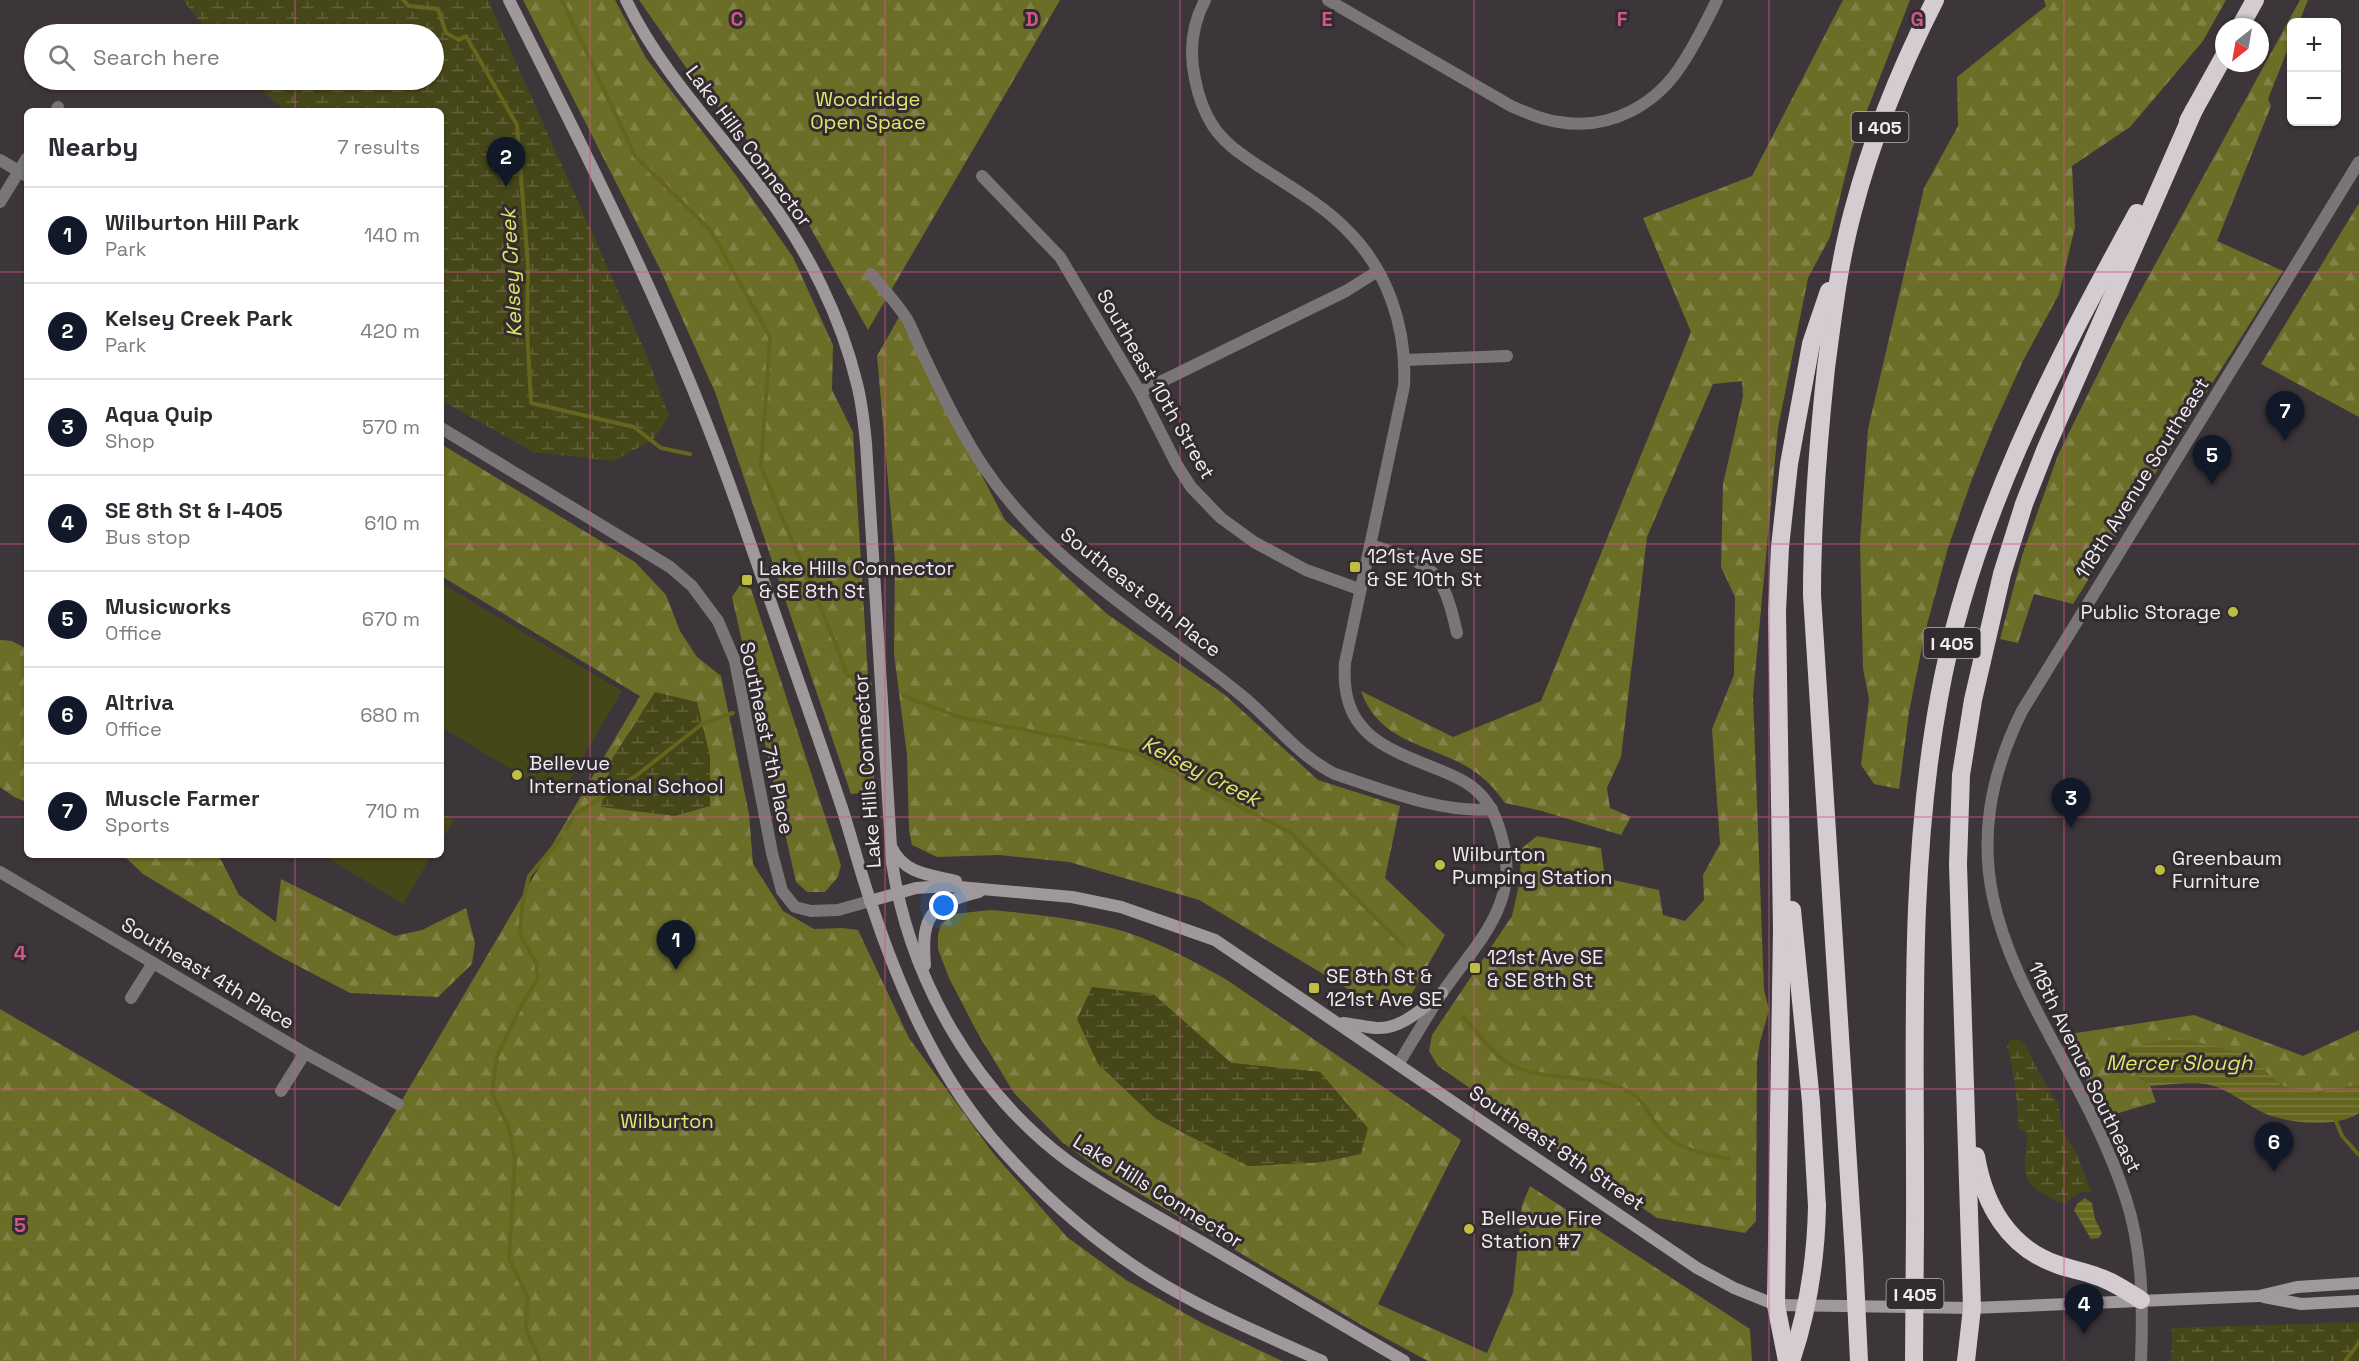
<!DOCTYPE html>
<meta charset="utf-8">
<style>
body{margin:0;font-family:"Space Grotesk",sans-serif;background:#f7f7f7;color:#2b2b33}
.controls{position:absolute;right:18px;top:18px;display:grid;overflow:hidden;border-radius:9px;box-shadow:0 2px 4px #0004}
.controls button{width:54px;height:54px;display:grid;place-items:center;padding:0;border:0;border-bottom:2px solid #e1e1e2;background:#fff;color:#2b2b33;font:30px sans-serif}
.compass{position:absolute;left:2215px;top:18px;width:54px;height:54px;border-radius:50%;background:#fff;box-shadow:0 2px 4px #0004;rotate:211deg}
.you{position:absolute;left:944px;top:906px;width:21px;height:21px;margin:-15px;border:4px solid #fff;border-radius:50%;background:#1a73e8;box-shadow:0 0 0 9px #1a73e833}
.badge{display:grid;place-items:center;width:39px;height:39px;border-radius:50%;background:#111827;color:#fff;font-size:20px;font-weight:700}
.pin{position:absolute;translate:-50% -50px;filter:drop-shadow(0 2px 3px #0008)}
.pin::after{content:'';position:absolute;top:32px;width:21px;height:18px;background:inherit;clip-path:polygon(0 0,100% 0,50% 100%)}
.list{margin:0;padding:0;list-style:none}
h2{display:flex;justify-content:space-between;align-items:center;height:78px;margin:0;padding:0 24px;font-size:26px}
h2 small{font-size:20px;font-weight:400;color:#7c7c81}
.list li{display:grid;grid-template-columns:39px 1fr auto;gap:18px;align-items:center;box-sizing:border-box;height:96px;padding:0 24px;border-top:2px solid #e1e1e2}
.list b{display:block;font-size:22px;white-space:nowrap}
.list p{margin:0;font-size:20px;white-space:nowrap;color:#7c7c81}
.list em{font-size:20px;font-style:normal;color:#7c7c81}
.icon{flex:none;width:33px;height:33px;fill:none;stroke:currentColor;stroke-width:2;stroke-linecap:round;stroke-linejoin:round}
.map{position:relative;flex:none;width:2359px;height:1361px;overflow:hidden}
.search{position:absolute;background:#fff;box-shadow:0 2px 4px #0004;left:24px;top:24px;width:420px;height:66px;display:flex;align-items:center;gap:15px;box-sizing:border-box;padding:0 21px;border-radius:33px;color:#7c7c81;font-size:22px}
.panel{position:absolute;background:#fff;box-shadow:0 2px 4px #0004;left:24px;top:108px;width:420px;height:750px;border-radius:9px}
.map>svg:first-child{display:block}
</style>
<div class="map">
<svg width="2359" height="1361" viewBox="0 0 2359 1361">
<defs>
<pattern id="forest-firs" width="22" height="20" patternUnits="userSpaceOnUse" patternTransform="scale(1.5)"><rect width="22" height="20" fill="#6c6d27"/><path d="M5 1l3.5 6h-7zM16 11l3.5 6h-7z" fill="#818247"/></pattern>
<pattern id="wetland-marsh" width="20" height="14" patternUnits="userSpaceOnUse" patternTransform="scale(1.5)"><rect width="20" height="14" fill="#464719"/><path d="M1 5h8M5 5V1M11 12h8M15 12V8" fill="none" stroke="#61623b"/></pattern>
<pattern id="water-rules" width="6" height="5" patternUnits="userSpaceOnUse" patternTransform="scale(1.5)"><rect width="6" height="5" fill="#65651e"/><path d="M0 2.5h6" fill="none" stroke="#7c7b3f"/></pattern>
</defs>
<rect width="100%" height="100%" fill="#3c3539"/>
<g fill="#464719">
<path d="M 441,583 L 622,691 L 559,798 L 441,727 Z"/>
<path d="M 441,812 L 454,820 L 441,841 Z"/>
<path d="M 323,855 L 432,855 L 403,904 Z"/>
</g>
<g fill="url(#forest-firs)" fill-rule="evenodd">
<path d="M 523,0 L 615,0 L 646,58 L 735,174 L 793,257 L 833,345 L 832,390 L 853,432 L 875,791 L 851,794 L 715,392 L 660,269 Z"/>
<path d="M 639,0 L 1060,0 L 868,330 L 787,186 L 694,79 Z"/>
<path d="M 1843,0 L 1910,0 L 1852,149 L 1830,237 L 1808,278 L 1778,428 L 1753,695 L 1764,990 L 1769,1010 L 1760,1042 L 1757,1061 L 1756,1221 L 1745,1233 L 1657,1218 L 1438,1066 L 1429,1051 L 1432,1035 L 1512,916 L 1520,880 L 1521,849 L 1537,836 L 1601,848 L 1605,878 L 1659,890 L 1663,915 L 1685,921 L 1704,900 L 1703,875 L 1720,844 L 1712,729 L 1734,675 L 1735,597 L 1721,567 L 1723,484 L 1743,396 L 1742,381 L 1713,384 L 1647,537 L 1621,757 L 1607,788 L 1610,808 L 1631,817 L 1621,835 L 1542,811 L 1505,803 C 1494,787 1481,774 1464,765 C 1424,743 1379,741 1361,691 L 1453,737 L 1541,701 L 1691,332 L 1643,218 L 1752,176 Z"/>
<path d="M 2044,0 L 2226,0 L 2203,41 L 2130,127 L 2072,166 L 2075,227 L 2059,294 L 2023,361 L 1994,425 L 1972,479 L 1948,548 L 1925,632 L 1909,712 L 1899,789 L 1874,784 L 1861,765 L 1869,699 L 1863,668 L 1860,542 L 1868,429 L 1924,188 L 1958,126 L 1957,77 L 2046,6 Z"/>
<path d="M 2300,0 L 2308,0 L 2299,22 L 2292,22 L 2291,41 L 2268,99 L 2271,106 L 2217,241 L 2283,271 L 2073,604 L 2034,594 L 2018,643 L 2000,639 L 2022,556 L 2058,455 L 2123,323 Z"/>
<path d="M 2359,203 L 2359,417 L 2261,364 Z"/>
<path d="M 899,317 L 1005,520 L 1107,614 L 1225,695 L 1318,780 L 1400,806 L 1385,878 L 1445,935 L 1407,1002 L 1365,999 L 1199,900 L 1069,862 L 999,855 L 937,857 L 912,845 L 909,830 L 907,755 L 894,654 L 895,560 L 877,356 Z"/>
<path d="M 441,444 L 635,562 L 666,595 L 680,631 L 697,657 L 721,676 L 749,814 L 753,864 L 783,911 L 814,929 L 842,928 L 858,930 L 909,1038 L 993,1153 L 1067,1237 L 1126,1280 L 1202,1323 L 1282,1361 L 0,1361 L 0,1009 L 339,1207 L 640,696 L 441,576 Z"/>
<path d="M 740,585 L 751,589 L 841,865 L 838,877 L 825,892 L 807,892 L 796,882 L 732,597 Z"/>
<path d="M 0,640 L 12,641 L 27,649 L 27,802 L 14,797 L 0,787 Z"/>
<path d="M 123,855 L 216,855 L 221,860 L 239,895 L 276,922 L 281,879 L 395,936 L 422,930 L 466,908 L 475,943 L 472,964 L 438,997 L 350,993 L 277,955 L 143,874 Z"/>
<path d="M 990,910 C 1036,914 1082,919 1126,932 C 1162,944 1194,961 1227,980 L 1461,1140 L 1378,1304 L 1487,1353 L 1513,1293 L 1522,1205 L 1530,1186 L 1750,1329 L 1752,1361 L 1428,1361 L 1365,1327 L 1100,1170 L 1062,1142 L 1014,1093 L 977,1032 L 949,978 L 938,949 L 938,935 L 941,924 L 954,914 ZM 1153,994 L 1231,1063 L 1320,1072 L 1323,1162 L 1248,1166 L 1155,1118 Z"/>
<path d="M 2194,1015 L 2303,1056 L 2359,1030 L 2359,1084 C 2335,1091 2303,1098 2280,1084 C 2269,1076 2258,1064 2248,1055 L 2135,1074 L 2150,1086 L 2156,1102 L 2105,1117 L 2063,1035 Z"/>
</g>
<g fill="url(#wetland-marsh)">
<path d="M 183,0 L 488,0 L 645,351 L 669,416 L 653,440 L 613,461 L 533,452 L 441,400 L 441,111 L 286,111 L 249,80 L 434,80 L 434,34 L 210,34 Z"/>
<path d="M 655,692 L 697,702 L 710,756 L 710,806 L 675,816 L 601,807 L 612,759 Z"/>
<path d="M 1092,987 L 1153,994 L 1231,1063 L 1320,1072 L 1368,1128 L 1361,1154 L 1323,1162 L 1248,1166 L 1155,1118 L 1098,1064 L 1077,1019 Z"/>
<path d="M 2018,1039 L 2025,1044 L 2045,1084 L 2058,1103 L 2062,1129 L 2077,1155 L 2092,1193 C 2075,1189 2076,1197 2064,1204 C 2044,1195 2023,1188 2025,1162 C 2025,1150 2029,1145 2026,1133 L 2019,1129 C 2017,1103 2015,1071 2007,1047 L 2010,1040 Z"/>
<path d="M 2359,1322 L 2359,1361 L 2171,1361 L 2172,1328 Z"/>
</g>
<g fill="url(#water-rules)">
<path d="M 2182,1038 L 2248,1055 L 2281,1085 L 2301,1090 L 2321,1092 L 2359,1084 L 2359,1113 C 2338,1128 2287,1124 2264,1113 C 2246,1105 2231,1091 2211,1085 C 2195,1081 2167,1085 2150,1086 L 2135,1074 L 2125,1048 Z"/>
<path d="M 2085,1198 L 2092,1203 L 2095,1219 L 2102,1233 L 2099,1238 L 2091,1239 L 2074,1210 L 2077,1204 Z"/>
</g>
<g fill="none" stroke-linecap="round" stroke-linejoin="round">
<g stroke="#65651e" stroke-width="4">
<path d="M 403,0 L 409,6 L 438,9 L 446,33 L 459,40 L 466,36 L 517,125 L 528,266 L 527,328 L 531,403 L 634,427 L 661,448 L 690,454"/>
<path d="M 562,0 L 635,156 L 711,231 L 770,337 L 761,467 L 837,647 L 847,675 L 870,684"/>
<path d="M 904,696 L 959,717 L 1135,752 L 1291,833 L 1404,946"/>
<path d="M 566,829 L 574,815 L 637,775 L 702,724 L 733,713"/>
<path d="M 1463,1017 C 1476,1031 1489,1049 1504,1060 C 1536,1085 1597,1070 1633,1094 C 1645,1102 1649,1116 1658,1127 C 1679,1151 1699,1152 1728,1159"/>
<path d="M 2115,1055 L 2128,1054"/>
<path d="M 2336,1121 L 2342,1136 L 2359,1155"/>
<path d="M 540,1361 L 526,1330 L 527,1296 L 509,1258 L 515,1158 L 508,1126 L 492,1093 L 497,1056 L 520,1008 L 538,978 L 536,962 L 520,935 L 522,906 L 529,876 L 560,839"/>
<path d="M 2345,1361 L 2359,1343"/>
</g>
<g stroke="#7a7678" stroke-width="12">
<path d="M 1328,0 L 1511,106 C 1527,113 1543,120 1559,122 C 1611,131 1658,104 1684,61 C 1697,41 1707,20 1717,0"/>
<path d="M 56,111 L 58,107"/>
<path d="M 982,176 L 1060,257 L 1140,392 L 1177,465 L 1191,487 L 1221,518 L 1254,542 L 1306,570 L 1359,589"/>
<path d="M 0,202 L 27,158"/>
<path d="M 871,274 C 883,289 898,304 908,321 C 914,333 919,346 925,358 C 942,394 961,433 983,466 C 1050,566 1150,620 1241,695 C 1273,721 1297,755 1335,774 C 1381,789 1443,814 1492,809"/>
<path d="M 1405,360 L 1507,356"/>
<path d="M 1140,392 L 1346,291 L 1378,271"/>
<path d="M 1371,545 C 1433,565 1442,567 1457,633"/>
<path d="M 0,872 L 305,1053 L 398,1104"/>
<path d="M 131,998 L 153,963"/>
<path d="M 281,1091 L 305,1053"/>
</g>
<g stroke="#7a7678" stroke-width="12">
<path d="M 1205,0 C 1192,25 1189,52 1195,79 C 1198,95 1204,112 1213,126 C 1224,143 1241,154 1257,165 C 1287,185 1320,203 1346,229 C 1388,270 1407,328 1404,386 L 1345,663 C 1340,732 1382,747 1437,769 C 1452,775 1469,782 1480,794 C 1492,806 1498,822 1502,838 C 1508,859 1508,881 1501,901 C 1489,936 1462,963 1442,993 C 1427,1016 1413,1040 1399,1063"/>
<path d="M 0,160 L 27,176"/>
<path d="M 441,428 L 670,567 L 692,586 L 718,621 L 735,661 L 772,853 L 782,891 L 795,907 L 811,911 L 838,910 L 870,901"/>
<path d="M 2141,1361 C 2143,1307 2143,1251 2126,1199 C 2068,1019 1921,915 2022,711 L 2359,162"/>
</g>
<g stroke="#9f999c" stroke-width="12">
<path d="M 509,0 C 594,169 677,332 739,511 C 773,610 809,709 842,808 C 852,839 860,871 871,903 C 898,985 934,1069 991,1137 C 1037,1191 1091,1239 1151,1277 C 1205,1311 1265,1335 1322,1361"/>
<path d="M 626,0 C 661,73 719,131 767,196 C 808,251 841,317 857,384 C 862,403 864,423 866,443 L 892,863 C 910,979 973,1090 1068,1161 C 1110,1191 1156,1215 1200,1241 C 1268,1281 1336,1321 1404,1361"/>
<path d="M 892,848 C 904,874 931,875 956,881"/>
<path d="M 870,901 L 916,888 L 948,886 L 1072,897 L 1121,907 L 1215,940 L 1697,1268 L 1734,1288 L 1776,1305 L 1972,1308 L 2259,1296 L 2297,1287 L 2359,1283"/>
<path d="M 925,965 C 921,916 930,904 979,892"/>
<path d="M 1343,1023 C 1354,1024 1365,1027 1376,1028 C 1401,1030 1424,1007 1442,993"/>
<path d="M 2264,1297 L 2301,1304 L 2359,1301"/>
</g>
<g stroke="#d5ccd1" stroke-width="18">
<path d="M 2240,27 L 2255,0"/>
<path d="M 2188,121 L 2224,56"/>
<path d="M 1792,910 L 1811,1102 L 1817,1206"/>
<path d="M 1976,1156 C 1984,1204 2008,1247 2056,1264 C 2069,1269 2083,1271 2096,1276 C 2112,1281 2127,1291 2141,1300"/>
<path d="M 1915,1228 C 1916,1051 1907,872 1939,698 C 1970,524 2053,367 2137,213"/>
<path d="M 1854,1257 L 1812,595 C 1812,519 1818,444 1826,368 C 1833,316 1839,262 1853,211 C 1872,138 1901,67 1935,0"/>
<path d="M 1787,1361 L 1776,1305 L 1782,929 L 1777,612 L 1780,547 L 1789,464 L 1811,344 L 1829,291"/>
<path d="M 1966,1361 L 1972,1308 L 1958,864 L 1961,775 L 1973,700 L 2002,574 L 2024,504 L 2046,448 L 2194,110"/>
</g>
<g stroke="#d5ccd1" stroke-width="18">
<path d="M 1854,1257 L 1859,1361"/>
<path d="M 1791,1361 C 1808,1311 1816,1259 1817,1206"/>
<path d="M 1914,1361 L 1915,1228"/>
</g>
</g>
<path fill="none" stroke="#d05887" stroke-width="1.5" stroke-opacity="0.55" d="M 295,0 L 295,34M 590,0 L 590,1361M 885,0 L 885,1361M 1180,0 L 1180,1361M 1474,0 L 1474,1361M 1769,0 L 1769,1361M 2064,0 L 2064,1361M 295,80 L 295,111M 0,272 L 27,272M 441,272 L 2359,272M 0,544 L 27,544M 441,544 L 2359,544M 0,817 L 27,817M 441,817 L 2359,817M 295,855 L 295,1361M 0,1089 L 2359,1089"/>
<g fill="#bebf42" stroke="#322b2f" stroke-width="2">
<rect x="1349" y="561" width="12" height="12" rx="3"/>
<rect x="741" y="574" width="12" height="12" rx="3"/>
<circle cx="2233" cy="612" r="6"/>
<circle cx="517" cy="775" r="6"/>
<circle cx="1440" cy="865" r="6"/>
<circle cx="2160" cy="870" r="6"/>
<rect x="1469" y="962" width="12" height="12" rx="3"/>
<rect x="1308" y="982" width="12" height="12" rx="3"/>
<circle cx="1469" cy="1229" r="6"/>
</g>
<g text-anchor="middle" dominant-baseline="central" stroke-width="6" stroke-linejoin="round" paint-order="stroke">
<g fill="#322b2f" stroke="#b8b2b5" stroke-width="1.5">
<rect x="1851.5" y="112" width="57" height="30" rx="4.5"/>
<rect x="1923.5" y="628" width="57" height="30" rx="4.5"/>
<rect x="1886.5" y="1279" width="57" height="30" rx="4.5"/>
</g>
<g font-size="18" font-weight="bold" fill="#f1ecef">
<text x="1880" y="127">I 405</text>
<text x="1952" y="643">I 405</text>
<text x="1915" y="1294">I 405</text>
</g>
<g font-size="20" fill="#e4e56b" stroke="#322b2f">
<text x="868" y="99">Woodridge<tspan x="868" dy="23">Open Space</tspan></text>
<text x="667" y="1121">Wilburton</text>
</g>
<g font-size="20" fill="#f1ecef" stroke="#322b2f">
<text transform="translate(749 146) rotate(53)">Lake Hills Connector</text>
<text transform="translate(1156 384) rotate(60)">Southeast 10th Street</text>
<text transform="translate(2142 478) rotate(-58)">118th Avenue Southeast</text>
<text transform="translate(1141 592) rotate(38)">Southeast 9th Place</text>
<text transform="translate(767 738) rotate(78)">Southeast 7th Place</text>
<text transform="translate(867 771) rotate(-94)">Lake Hills Connector</text>
<text transform="translate(208 973) rotate(31)">Southeast 4th Place</text>
<text transform="translate(2085 1067) rotate(64)">118th Avenue Southeast</text>
<text transform="translate(1557 1148) rotate(34)">Southeast 8th Street</text>
<text transform="translate(1158 1191) rotate(32)">Lake Hills Connector</text>
</g>
<g font-size="20" fill="#f1ecef" stroke="#322b2f" text-anchor="start">
<text x="1367" y="556">121st Ave SE<tspan x="1367" dy="23">&amp; SE 10th St</tspan></text>
<text x="759" y="568">Lake Hills Connector<tspan x="759" dy="23">&amp; SE 8th St</tspan></text>
<text x="2221" y="612" text-anchor="end">Public Storage</text>
<text x="529" y="763">Bellevue<tspan x="529" dy="23">International School</tspan></text>
<text x="1452" y="854">Wilburton<tspan x="1452" dy="23">Pumping Station</tspan></text>
<text x="2172" y="858">Greenbaum<tspan x="2172" dy="23">Furniture</tspan></text>
<text x="1487" y="957">121st Ave SE<tspan x="1487" dy="23">&amp; SE 8th St</tspan></text>
<text x="1326" y="976">SE 8th St &amp;<tspan x="1326" dy="23">121st Ave SE</tspan></text>
<text x="1481" y="1218">Bellevue Fire<tspan x="1481" dy="23">Station #7</tspan></text>
</g>
<g font-size="21" font-style="italic" fill="#e2e36a" stroke="#322b2f">
<text transform="translate(511 273) rotate(-93)">Kelsey Creek</text>
<text transform="translate(1201 771) rotate(27)">Kelsey Creek</text>
<text x="2179" y="1062">Mercer Slough</text>
</g>
</g>
<g font-size="20" text-anchor="middle" font-weight="bold" fill="#d05887" stroke="#322b2f" stroke-width="6" stroke-linejoin="round" paint-order="stroke">
<text x="737" y="26">C</text>
<text x="1032" y="26">D</text>
<text x="1327" y="26">E</text>
<text x="1622" y="26">F</text>
<text x="1917" y="26">G</text>
<text x="20" y="960">4</text>
<text x="20" y="1232">5</text>
</g>
</svg>
<div class="controls">
<button>+</button>
<button>−</button>
</div>
<svg class="compass" viewBox="-18 -18 36 36"><path d="M0-13l5 13h-10z" fill="#e53935"/><path d="M0 13l5-13h-10z" fill="#7c7c81"/></svg>
<div class="you"></div>
<div class="pin badge" style="left:676px;top:970px">1</div>
<div class="pin badge" style="left:506px;top:187px">2</div>
<div class="pin badge" style="left:2071px;top:828px">3</div>
<div class="pin badge" style="left:2084px;top:1334px">4</div>
<div class="pin badge" style="left:2212px;top:485px">5</div>
<div class="pin badge" style="left:2274px;top:1172px">6</div>
<div class="pin badge" style="left:2285px;top:441px">7</div>
<div class="search"><svg class="icon" aria-label="search" viewBox="0 0 24 24"><circle cx="10" cy="10" r="6"/><path d="M15 15l6 6"/></svg>Search here</div>
<section class="panel">
<h2>Nearby<small>7 results</small></h2>
<ul class="list">
<li><span class="badge">1</span><div><b>Wilburton Hill Park</b><p>Park</p></div><em>140 m</em></li>
<li><span class="badge">2</span><div><b>Kelsey Creek Park</b><p>Park</p></div><em>420 m</em></li>
<li><span class="badge">3</span><div><b>Aqua Quip</b><p>Shop</p></div><em>570 m</em></li>
<li><span class="badge">4</span><div><b>SE 8th St &amp; I-405</b><p>Bus stop</p></div><em>610 m</em></li>
<li><span class="badge">5</span><div><b>Musicworks</b><p>Office</p></div><em>670 m</em></li>
<li><span class="badge">6</span><div><b>Altriva</b><p>Office</p></div><em>680 m</em></li>
<li><span class="badge">7</span><div><b>Muscle Farmer</b><p>Sports</p></div><em>710 m</em></li>
</ul>
</section>
</div>
